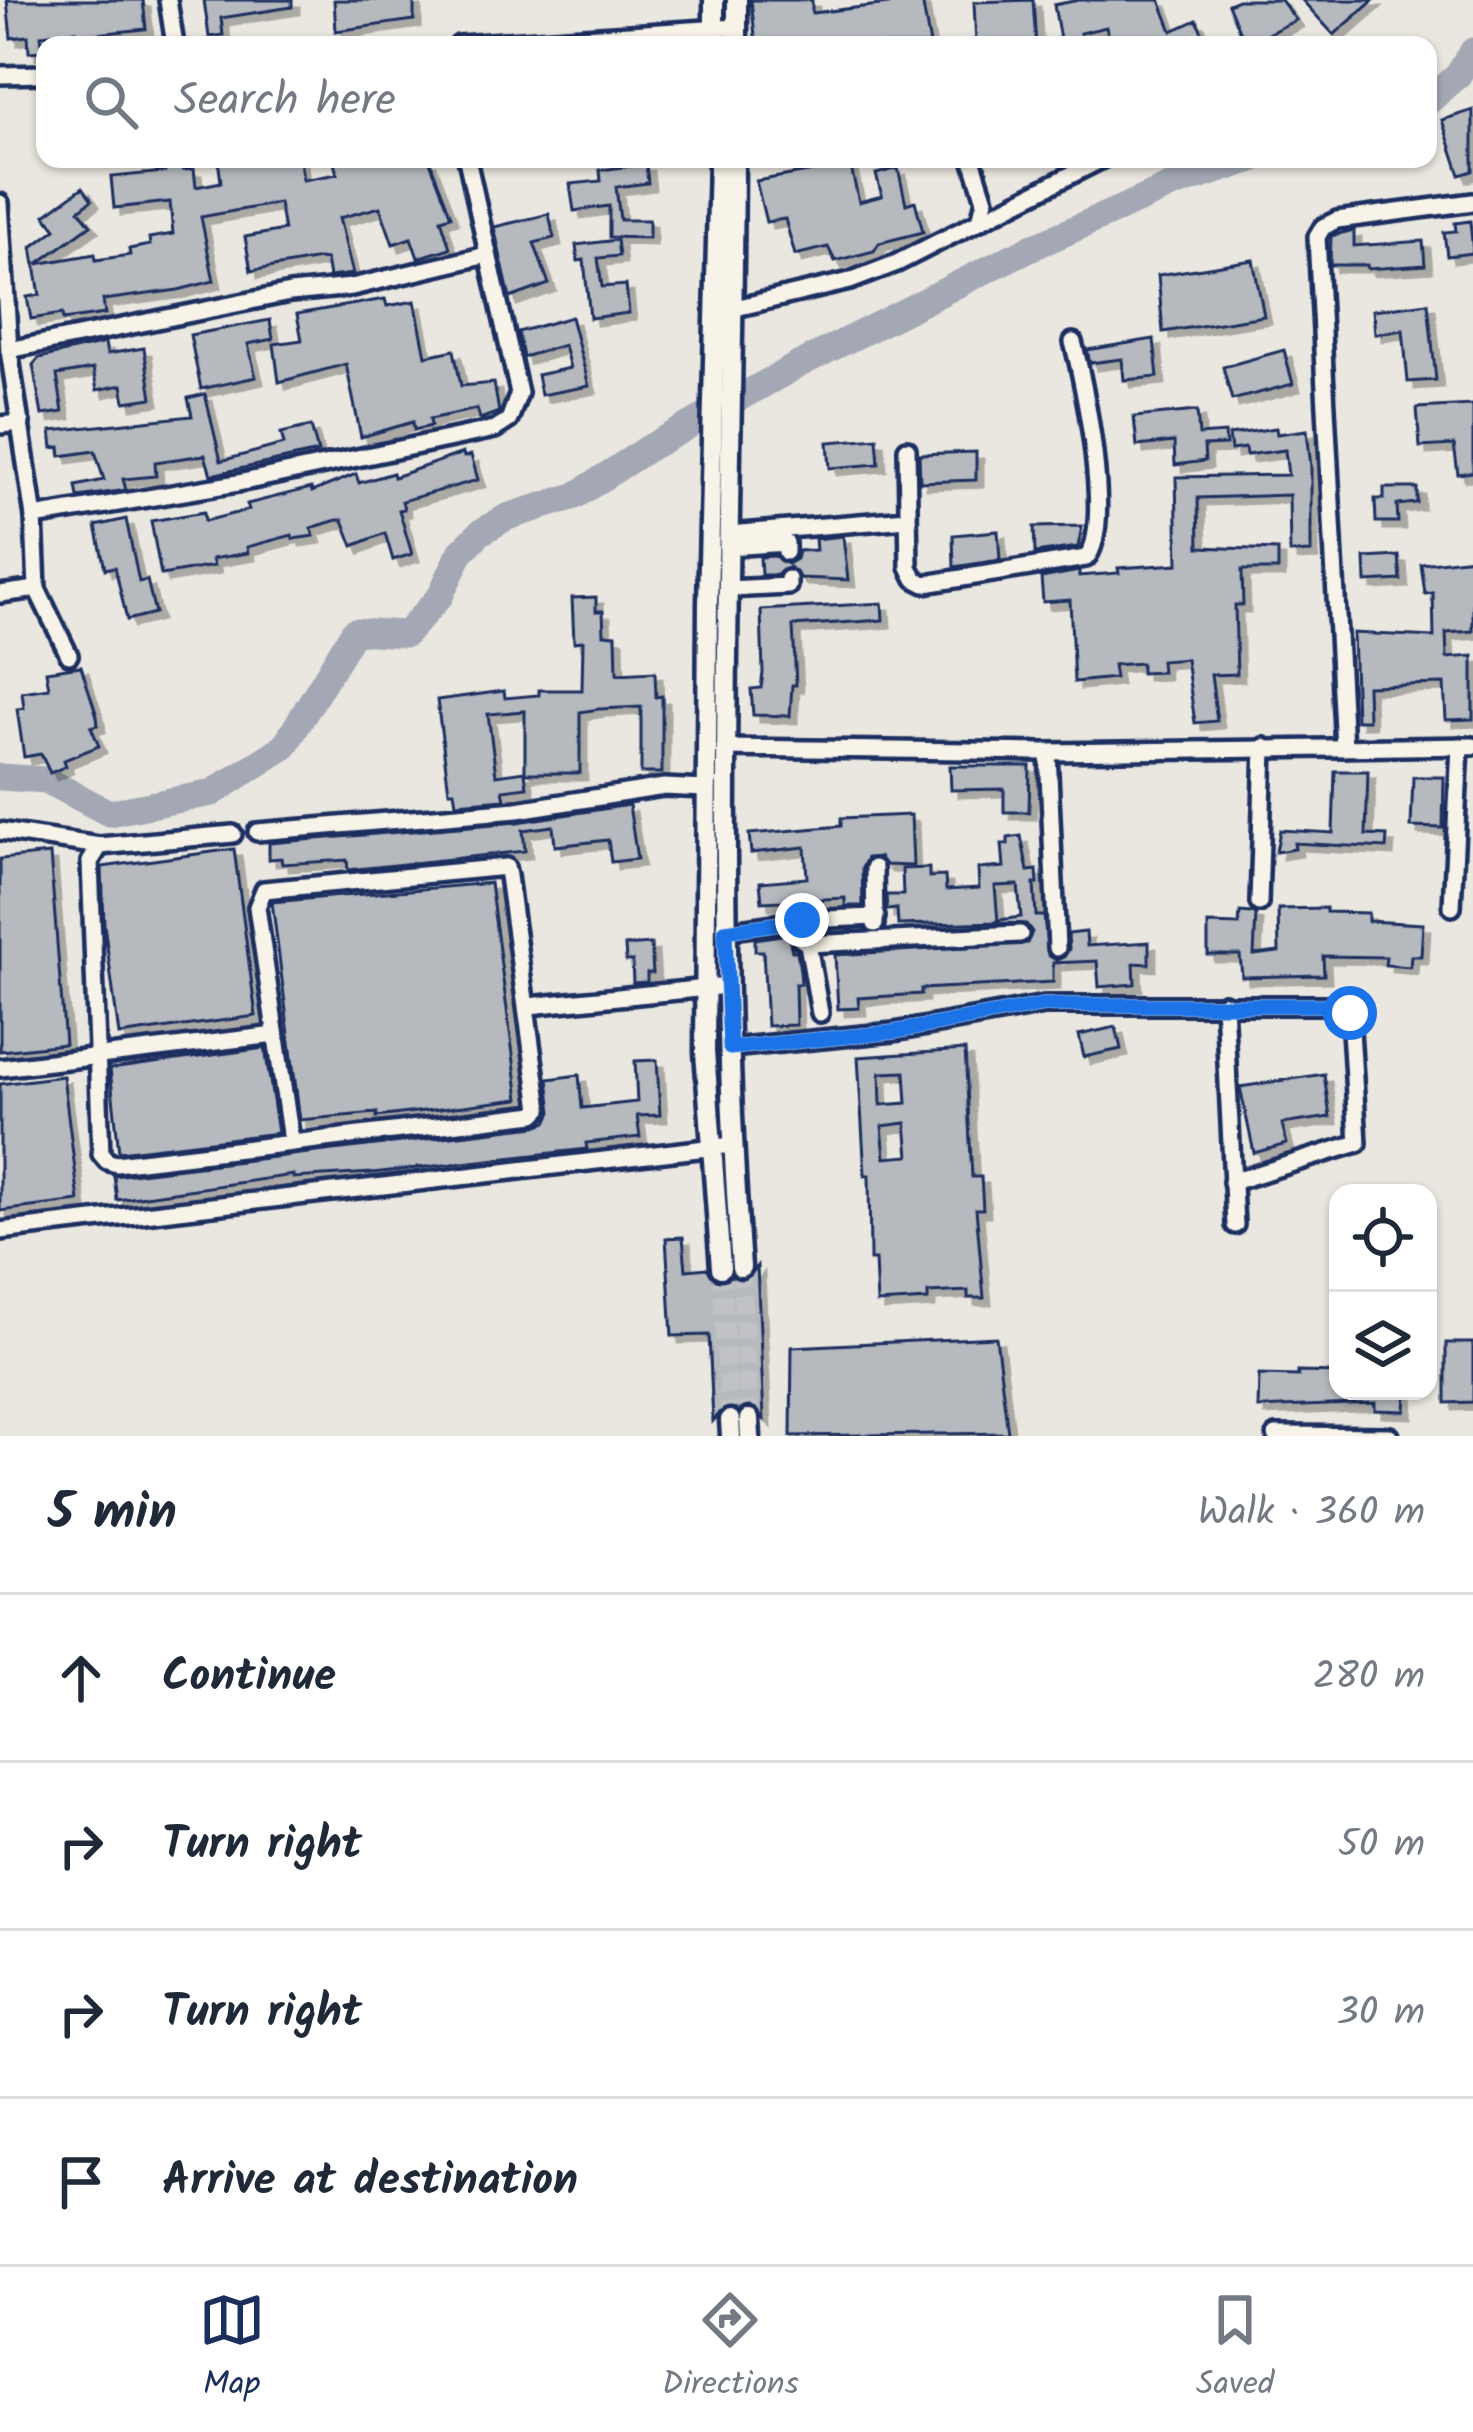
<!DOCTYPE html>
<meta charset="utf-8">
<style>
body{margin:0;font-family:Kalam,sans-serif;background:#f6f6f7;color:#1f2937}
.controls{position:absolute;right:36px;bottom:36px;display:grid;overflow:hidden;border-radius:24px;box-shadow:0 3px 9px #0004}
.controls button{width:108px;height:108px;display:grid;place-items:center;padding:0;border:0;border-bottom:3px solid #e0e1e3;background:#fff;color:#1f2937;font:60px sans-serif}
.stop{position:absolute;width:36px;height:36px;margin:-27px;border:9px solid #1a73e8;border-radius:50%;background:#fff}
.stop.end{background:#1a73e8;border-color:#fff;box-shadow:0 3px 12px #0008}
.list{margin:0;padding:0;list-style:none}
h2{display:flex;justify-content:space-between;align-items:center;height:156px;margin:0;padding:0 48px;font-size:51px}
h2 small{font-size:39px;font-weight:400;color:#747a83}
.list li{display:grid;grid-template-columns:78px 1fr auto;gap:36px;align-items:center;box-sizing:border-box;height:168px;padding:0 48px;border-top:3px solid #e0e1e3}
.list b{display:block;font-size:45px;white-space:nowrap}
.list em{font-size:39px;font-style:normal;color:#747a83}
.icon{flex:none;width:66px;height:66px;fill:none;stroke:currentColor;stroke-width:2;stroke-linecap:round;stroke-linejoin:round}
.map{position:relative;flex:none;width:1473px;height:1436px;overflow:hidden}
.search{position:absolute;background:#fff;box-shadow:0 3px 9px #0004;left:36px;right:36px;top:36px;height:132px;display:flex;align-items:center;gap:30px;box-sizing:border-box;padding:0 42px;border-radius:24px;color:#747a83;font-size:45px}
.sheet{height:828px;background:#fff}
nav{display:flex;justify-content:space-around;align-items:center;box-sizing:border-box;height:168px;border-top:3px solid #e0e1e3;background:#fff;font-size:33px;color:#747a83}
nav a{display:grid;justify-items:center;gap:6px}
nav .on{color:#1b2f5e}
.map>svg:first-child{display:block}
</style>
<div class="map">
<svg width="1473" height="1436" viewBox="0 0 1473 1436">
<defs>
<filter id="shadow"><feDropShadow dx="7" dy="7" stdDeviation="0" flood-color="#0004"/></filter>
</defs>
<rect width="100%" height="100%" fill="#eae7e0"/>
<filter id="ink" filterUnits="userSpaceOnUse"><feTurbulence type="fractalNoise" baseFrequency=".00833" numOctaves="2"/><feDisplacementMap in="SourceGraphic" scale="24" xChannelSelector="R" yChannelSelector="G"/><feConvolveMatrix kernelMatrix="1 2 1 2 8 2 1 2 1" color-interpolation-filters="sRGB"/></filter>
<g filter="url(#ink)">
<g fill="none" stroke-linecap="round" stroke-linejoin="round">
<g stroke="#a3a8b4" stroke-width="27">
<path d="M 1428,102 L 1458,75 L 1473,51"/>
<path d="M 0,777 L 46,780 L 109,813 L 212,793 L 284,747 L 354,631 L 406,634 L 440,596 L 461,552 L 481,532 L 507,517 L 575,496 L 647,449 L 800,364 L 1026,250 L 1174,185 L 1253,159"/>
</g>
</g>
<g fill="#b6babf" stroke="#1b2f5e" stroke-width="3" fill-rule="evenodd" filter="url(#shadow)">
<path d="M 7,0 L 143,0 L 146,29 L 76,36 L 76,31 L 41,35 L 43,51 L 29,52 L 28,36 L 11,38 Z"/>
<path d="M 204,0 L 292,0 L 292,7 L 221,18 L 223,35 L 209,37 Z"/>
<path d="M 334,0 L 414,0 L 414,20 L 336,31 Z"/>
<path d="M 751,0 L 812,0 L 812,13 L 922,0 L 930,45 L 756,45 Z"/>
<path d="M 1033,0 L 1036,45 L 976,45 L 974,2 Z"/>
<path d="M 1079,0 L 1160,0 L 1172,31 L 1197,20 L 1207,45 L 1110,45 L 1106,27 L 1080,33 L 1083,45 L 1061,45 L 1054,5 Z"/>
<path d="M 1238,0 L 1281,0 L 1296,20 L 1245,45 L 1228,4 Z"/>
<path d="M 1302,0 L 1374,0 L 1334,35 Z"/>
<path d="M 1473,110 L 1473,171 L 1460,175 L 1442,120 Z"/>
<path d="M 164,159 L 182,159 L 183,170 L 194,169 L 196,187 L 221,182 L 218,159 L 263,159 L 263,162 L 300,159 L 303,180 L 337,174 L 333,159 L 429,159 L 451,216 L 441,219 L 450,248 L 418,258 L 411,238 L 393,244 L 380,207 L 339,218 L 353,274 L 329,277 L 326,260 L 319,259 L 251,271 L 245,237 L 284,230 L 279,203 L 201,217 L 214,281 L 178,290 L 103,300 L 105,314 L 63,320 L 62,314 L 31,319 L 27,297 L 40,295 L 32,247 L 56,229 L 45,215 L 83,187 L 92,200 L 79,210 L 91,225 L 37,264 L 95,254 L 96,260 L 130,255 L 129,249 L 150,245 L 149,238 L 173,234 L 170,202 L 114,208 L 111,177 L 165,172 Z"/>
<path d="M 810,159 L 849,159 L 859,202 L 882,196 L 876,174 L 898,168 L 906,204 L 915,201 L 923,232 L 879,243 L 874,251 L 835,261 L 828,247 L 795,255 L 785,219 L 766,222 L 756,181 L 813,171 Z"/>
<path d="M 646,164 L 648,183 L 616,187 L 620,220 L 649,220 L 649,238 L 609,237 L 609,206 L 574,211 L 570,184 L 601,181 L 600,170 Z"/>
<path d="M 549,214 L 554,238 L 534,243 L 549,284 L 510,298 L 494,227 Z"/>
<path d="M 1470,221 L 1473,253 L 1447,256 L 1444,232 L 1456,231 L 1455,223 Z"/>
<path d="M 1354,230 L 1354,246 L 1423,241 L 1425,265 L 1368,269 L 1367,265 L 1330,265 L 1331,236 Z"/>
<path d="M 617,240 L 619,256 L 598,258 L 602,287 L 626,285 L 629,313 L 590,318 L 584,260 L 578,261 L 576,245 Z"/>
<path d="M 1253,260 L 1264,316 L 1163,332 L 1158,275 Z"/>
<path d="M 385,299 L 387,306 L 415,301 L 426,356 L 454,350 L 461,386 L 494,383 L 499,412 L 480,419 L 477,409 L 430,419 L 431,426 L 414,430 L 413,422 L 361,437 L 346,364 L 279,382 L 274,344 L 302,340 L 297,314 Z"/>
<path d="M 1428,303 L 1436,380 L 1408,382 L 1403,330 L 1375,334 L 1373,310 Z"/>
<path d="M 571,317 L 589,386 L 541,395 L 537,375 L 570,368 L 564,345 L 523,357 L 518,332 Z"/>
<path d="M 270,320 L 273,339 L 248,344 L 256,377 L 201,389 L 190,335 Z"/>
<path d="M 1154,339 L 1158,377 L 1124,380 L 1122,359 L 1090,363 L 1087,350 Z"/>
<path d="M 105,343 L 107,354 L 144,348 L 152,398 L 125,402 L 122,385 L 97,390 L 93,369 L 57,375 L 63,412 L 42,415 L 33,365 L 39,358 Z"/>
<path d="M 1284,350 L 1293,384 L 1232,400 L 1223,367 Z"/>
<path d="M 205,394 L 221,461 L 284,444 L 281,433 L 311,426 L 318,452 L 211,475 L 205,455 L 155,462 L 156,476 L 123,479 L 126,490 L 78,497 L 76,486 L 104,480 L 95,451 L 61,456 L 60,447 L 53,448 L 51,431 L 192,416 L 188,398 Z"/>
<path d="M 1473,405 L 1473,472 L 1458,474 L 1454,445 L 1420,447 L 1417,408 Z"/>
<path d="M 1197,411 L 1199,435 L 1225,433 L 1226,445 L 1204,446 L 1205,461 L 1175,465 L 1174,442 L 1137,446 L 1134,417 Z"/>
<path d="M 1276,428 L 1277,434 L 1307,430 L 1311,467 L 1311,552 L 1290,553 L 1289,495 L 1198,498 L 1199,547 L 1278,550 L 1278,570 L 1242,570 L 1243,605 L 1235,605 L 1237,674 L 1211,675 L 1217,721 L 1195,723 L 1186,659 L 1161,661 L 1162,672 L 1141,673 L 1141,663 L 1113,665 L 1115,678 L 1074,682 L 1070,600 L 1043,602 L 1041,578 L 1079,571 L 1079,576 L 1119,573 L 1118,568 L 1178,564 L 1176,477 L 1288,475 L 1285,450 L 1246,455 L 1245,448 L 1231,450 L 1229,435 Z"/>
<path d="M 877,438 L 879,464 L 830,468 L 828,442 Z"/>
<path d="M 976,452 L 976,480 L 920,482 L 919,454 Z"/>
<path d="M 463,453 L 464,457 L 471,455 L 478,480 L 402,501 L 404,509 L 399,510 L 412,554 L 393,560 L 385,533 L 353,546 L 343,520 L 337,520 L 311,528 L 314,536 L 293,539 L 292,535 L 247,547 L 248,553 L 212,559 L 214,566 L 161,575 L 151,521 L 204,512 L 205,521 L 249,510 L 247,504 L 311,488 L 312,492 L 356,474 L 359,483 L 393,473 L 394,477 Z"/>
<path d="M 1384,488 L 1417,488 L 1417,503 L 1397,505 L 1398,522 L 1376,522 L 1375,499 L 1384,499 Z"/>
<path d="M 126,519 L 139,582 L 147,580 L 155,613 L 127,620 L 115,567 L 105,569 L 96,526 Z"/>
<path d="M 1082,526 L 1078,547 L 1035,553 L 1034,527 Z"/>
<path d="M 998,531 L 1000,560 L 954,567 L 953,535 Z"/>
<path d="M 843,536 L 848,580 L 800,578 L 789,567 L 777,575 L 761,575 L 760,557 L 775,556 L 787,564 L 796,559 L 798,551 L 816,550 L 815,539 Z"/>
<path d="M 1399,556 L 1401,580 L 1366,582 L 1365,558 Z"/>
<path d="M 1473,558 L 1473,631 L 1446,633 L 1447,658 L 1473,656 L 1473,719 L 1446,720 L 1444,684 L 1367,686 L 1368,720 L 1356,720 L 1353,633 L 1434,637 L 1433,593 L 1425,594 L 1421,564 Z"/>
<path d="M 596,597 L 596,611 L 603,611 L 604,634 L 616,635 L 617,674 L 655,672 L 656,697 L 662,696 L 662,773 L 641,773 L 641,707 L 599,709 L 580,712 L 580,773 L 525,773 L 527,787 L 503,790 L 505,799 L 456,803 L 454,791 L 449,791 L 437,700 L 504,691 L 505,698 L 539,695 L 539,690 L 582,690 L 583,641 L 574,642 L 572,598 ZM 525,711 L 525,771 L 496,775 L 488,714 Z"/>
<path d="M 882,603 L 883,620 L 793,626 L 796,685 L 792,685 L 790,716 L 753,715 L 751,689 L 761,688 L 763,673 L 761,610 Z"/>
<path d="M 81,666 L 97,716 L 98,725 L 91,727 L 99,746 L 64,760 L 66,766 L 50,773 L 41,754 L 24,757 L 17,709 L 24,708 L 22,692 L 49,688 L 46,671 Z"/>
<path d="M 950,766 L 1030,766 L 1029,812 L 1004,812 L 1004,789 L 951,790 Z"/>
<path d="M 1335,771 L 1368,771 L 1366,835 L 1387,836 L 1386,848 L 1294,843 L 1295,849 L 1276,852 L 1280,830 L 1333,833 Z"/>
<path d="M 1413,777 L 1444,777 L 1443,828 L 1411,827 Z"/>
<path d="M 629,805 L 637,859 L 611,862 L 608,840 L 555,846 L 553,826 L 523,830 L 525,851 L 348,870 L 347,860 L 282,864 L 281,858 L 269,859 L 269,843 L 518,822 Z"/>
<path d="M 911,815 L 913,866 L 885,865 L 879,857 L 867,858 L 862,868 L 863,906 L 845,906 L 845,898 L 762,902 L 760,882 L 807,878 L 805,847 L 751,853 L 749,834 L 841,826 L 841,818 Z"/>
<path d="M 1021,836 L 1028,871 L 1037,870 L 1038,884 L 1034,884 L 1036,916 L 1044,916 L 1048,955 L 1056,960 L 1064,957 L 1069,949 L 1068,934 L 1086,932 L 1087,946 L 1149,942 L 1149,964 L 1134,963 L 1135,984 L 1099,987 L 1097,961 L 1053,963 L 1053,982 L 921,989 L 921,994 L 858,998 L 859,1008 L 838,1009 L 835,955 L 1027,943 L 1032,932 L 1026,924 L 999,923 L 999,920 L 1021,917 L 1018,885 L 995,886 L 998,922 L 898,925 L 897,909 L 887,910 L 886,895 L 903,895 L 902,869 L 929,868 L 929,877 L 945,876 L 946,890 L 979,888 L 978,869 L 1004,867 L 1002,844 L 1008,844 L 1008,838 Z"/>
<path d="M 234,849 L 256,1016 L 119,1035 L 104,924 L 102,867 Z"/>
<path d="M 50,854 L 65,1044 L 0,1051 L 0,859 Z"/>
<path d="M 490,883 L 519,1099 L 377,1117 L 377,1113 L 300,1120 L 272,902 Z"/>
<path d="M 1326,908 L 1326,912 L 1368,913 L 1368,921 L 1423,924 L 1421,956 L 1411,956 L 1410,967 L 1385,965 L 1386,957 L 1323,956 L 1324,975 L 1242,977 L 1240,955 L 1208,955 L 1208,924 L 1239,925 L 1240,912 L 1252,913 L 1256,914 L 1254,955 L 1279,952 L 1278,909 Z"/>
<path d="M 788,934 L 792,951 L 797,951 L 800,971 L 801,984 L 795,984 L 796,1025 L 767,1026 L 763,951 L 755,951 L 755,939 Z"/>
<path d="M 651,944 L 653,973 L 647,973 L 647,982 L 633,983 L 632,961 L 626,961 L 625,946 Z"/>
<path d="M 1116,1027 L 1121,1049 L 1084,1057 L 1079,1035 Z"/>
<path d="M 265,1048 L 278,1133 L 119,1152 L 110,1069 Z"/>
<path d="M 965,1050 L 972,1177 L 981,1177 L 983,1209 L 976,1209 L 984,1298 L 968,1298 L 968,1291 L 928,1293 L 928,1300 L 877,1303 L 875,1260 L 870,1260 L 869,1175 L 865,1175 L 858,1057 ZM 905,1072 L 907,1103 L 881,1105 L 880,1073 ZM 906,1123 L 909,1156 L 885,1158 L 882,1126 Z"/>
<path d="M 657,1060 L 660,1115 L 637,1116 L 640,1137 L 586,1143 L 587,1149 L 372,1173 L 293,1178 L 293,1175 L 117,1200 L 114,1176 L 536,1126 L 547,1122 L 552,1112 L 548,1079 L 579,1075 L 582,1108 L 637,1102 L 635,1061 Z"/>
<path d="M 1324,1074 L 1330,1117 L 1282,1124 L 1287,1144 L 1254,1153 L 1240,1087 Z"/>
<path d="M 63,1076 L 79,1201 L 0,1211 L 0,1084 Z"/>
<path d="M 683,1237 L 686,1270 L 707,1268 L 716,1281 L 731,1276 L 741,1280 L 749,1277 L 757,1266 L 764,1419 L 749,1406 L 739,1410 L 724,1408 L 713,1421 L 709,1335 L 672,1336 L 666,1238 Z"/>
<path d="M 996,1337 L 1008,1433 L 791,1436 L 792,1347 Z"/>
<path d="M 1446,1343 L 1473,1343 L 1473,1402 L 1446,1403 Z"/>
<path d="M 1298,1372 L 1338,1373 L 1338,1391 L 1406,1391 L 1405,1411 L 1375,1410 L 1375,1403 L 1258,1408 L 1259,1375 L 1298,1376 Z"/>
</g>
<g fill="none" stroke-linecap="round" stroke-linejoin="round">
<g stroke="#c1c2c6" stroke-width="18" stroke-dasharray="18 9" stroke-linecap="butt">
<path d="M 741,1267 L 749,1419"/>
<path d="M 721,1268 L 730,1420"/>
</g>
<g stroke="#1b2f5e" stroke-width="24">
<g id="minor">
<path d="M 168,0 L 175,45"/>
<path d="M 459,45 L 737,27"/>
<path d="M 0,75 L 45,74"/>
<path d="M 972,159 L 985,200 L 980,221"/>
<path d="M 0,203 L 9,350 L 34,517 L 37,589 L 69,655"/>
<path d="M 731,309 L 850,281 L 897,263 L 1102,159"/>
<path d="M 9,350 L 290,293 L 352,287 L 487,255"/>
<path d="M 0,425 L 21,423"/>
<path d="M 907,449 L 909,567 L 915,579 L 925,584 L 1086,558 C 1114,530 1084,381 1073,342"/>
<path d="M 34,517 L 238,483 L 495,429 L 509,420 L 519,393 L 467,159"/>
<path d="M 729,534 L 907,519"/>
<path d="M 729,547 L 786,543 L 786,552"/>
<path d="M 728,589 L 788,586 L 788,579"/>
<path d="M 0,594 L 37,589"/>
<path d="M 724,748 L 1048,752 L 1473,746"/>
<path d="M 1344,748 L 1317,237 L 1323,227 L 1337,220 L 1473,202"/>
<path d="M 1048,752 L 1057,948"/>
<path d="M 0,831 L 100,846"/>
<path d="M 257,832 L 517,810 L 664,787 L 705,789"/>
<path d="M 233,834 L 100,846 L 90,862 L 101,1154 L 107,1161 L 116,1164 L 535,1114 L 540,1109 L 508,876 L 506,867 L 264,890 L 257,907 L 291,1140"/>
<path d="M 874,868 L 875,924"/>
<path d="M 1259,903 L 1264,747"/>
<path d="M 1452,907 L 1460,746"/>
<path d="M 797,921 L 801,939 L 808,944 L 1020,934"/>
<path d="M 725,931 L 802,920 L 876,917"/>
<path d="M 808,944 L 820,1013"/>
<path d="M 1224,1003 L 1235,1225"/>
<path d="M 529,1006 L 717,987"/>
<path d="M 730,1048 L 894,1032 L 1044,1005 L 1343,1005 L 1350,1014 L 1358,1143 L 1232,1182"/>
<path d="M 0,1068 L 275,1035"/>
<path d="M 0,1231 L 724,1146"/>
<path d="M 1276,1435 L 1390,1436"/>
</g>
</g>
<g stroke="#1b2f5e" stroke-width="27">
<g id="major">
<path d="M 714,0 L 714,45"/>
<path d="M 737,45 L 737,0"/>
<path d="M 719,159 L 708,603 L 705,1052 L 721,1268"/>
<path d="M 734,159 C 732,528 713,898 741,1267"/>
<path d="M 749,1419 L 750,1436"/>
<path d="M 730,1420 L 731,1436"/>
</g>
</g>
<use href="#minor" stroke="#f7f3e8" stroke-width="15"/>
<use href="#major" stroke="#f7f3e8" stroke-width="18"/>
</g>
</g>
<g fill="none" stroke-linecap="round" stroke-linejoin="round" filter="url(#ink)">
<path stroke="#1a73e8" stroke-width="15" d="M 802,920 L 725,931 L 730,1048 L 894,1032 L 1044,1005 L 1343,1005 L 1350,1013"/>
</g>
</svg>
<div class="controls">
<button><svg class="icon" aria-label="locate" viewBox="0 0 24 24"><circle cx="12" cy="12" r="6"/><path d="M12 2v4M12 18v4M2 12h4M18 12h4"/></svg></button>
<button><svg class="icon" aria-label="layers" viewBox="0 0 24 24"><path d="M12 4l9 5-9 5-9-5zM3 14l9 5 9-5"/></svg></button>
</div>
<div class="stop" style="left:1350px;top:1013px"></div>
<div class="stop end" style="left:802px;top:920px"></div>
<div class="search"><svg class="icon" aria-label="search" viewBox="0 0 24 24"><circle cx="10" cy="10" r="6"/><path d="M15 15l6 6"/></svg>Search here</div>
</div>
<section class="sheet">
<h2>5 min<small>Walk · 360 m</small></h2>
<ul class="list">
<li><svg class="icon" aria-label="ahead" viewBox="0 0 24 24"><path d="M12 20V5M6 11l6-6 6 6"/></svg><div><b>Continue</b></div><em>280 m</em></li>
<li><svg class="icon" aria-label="right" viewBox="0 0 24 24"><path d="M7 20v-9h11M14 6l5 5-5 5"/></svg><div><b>Turn right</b></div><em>50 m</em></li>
<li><svg class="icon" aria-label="right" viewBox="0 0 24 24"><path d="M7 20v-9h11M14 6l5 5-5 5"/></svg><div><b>Turn right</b></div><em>30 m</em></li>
<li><svg class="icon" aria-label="arrive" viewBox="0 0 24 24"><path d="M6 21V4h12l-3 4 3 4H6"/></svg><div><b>Arrive at destination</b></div></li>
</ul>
</section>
<nav>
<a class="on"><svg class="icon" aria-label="map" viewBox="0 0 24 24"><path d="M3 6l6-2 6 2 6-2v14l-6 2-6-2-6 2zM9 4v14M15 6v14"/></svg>Map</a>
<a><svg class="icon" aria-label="directions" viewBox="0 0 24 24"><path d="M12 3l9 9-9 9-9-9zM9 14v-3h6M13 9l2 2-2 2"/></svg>Directions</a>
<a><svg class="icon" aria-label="saved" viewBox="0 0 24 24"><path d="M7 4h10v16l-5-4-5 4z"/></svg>Saved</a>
</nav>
